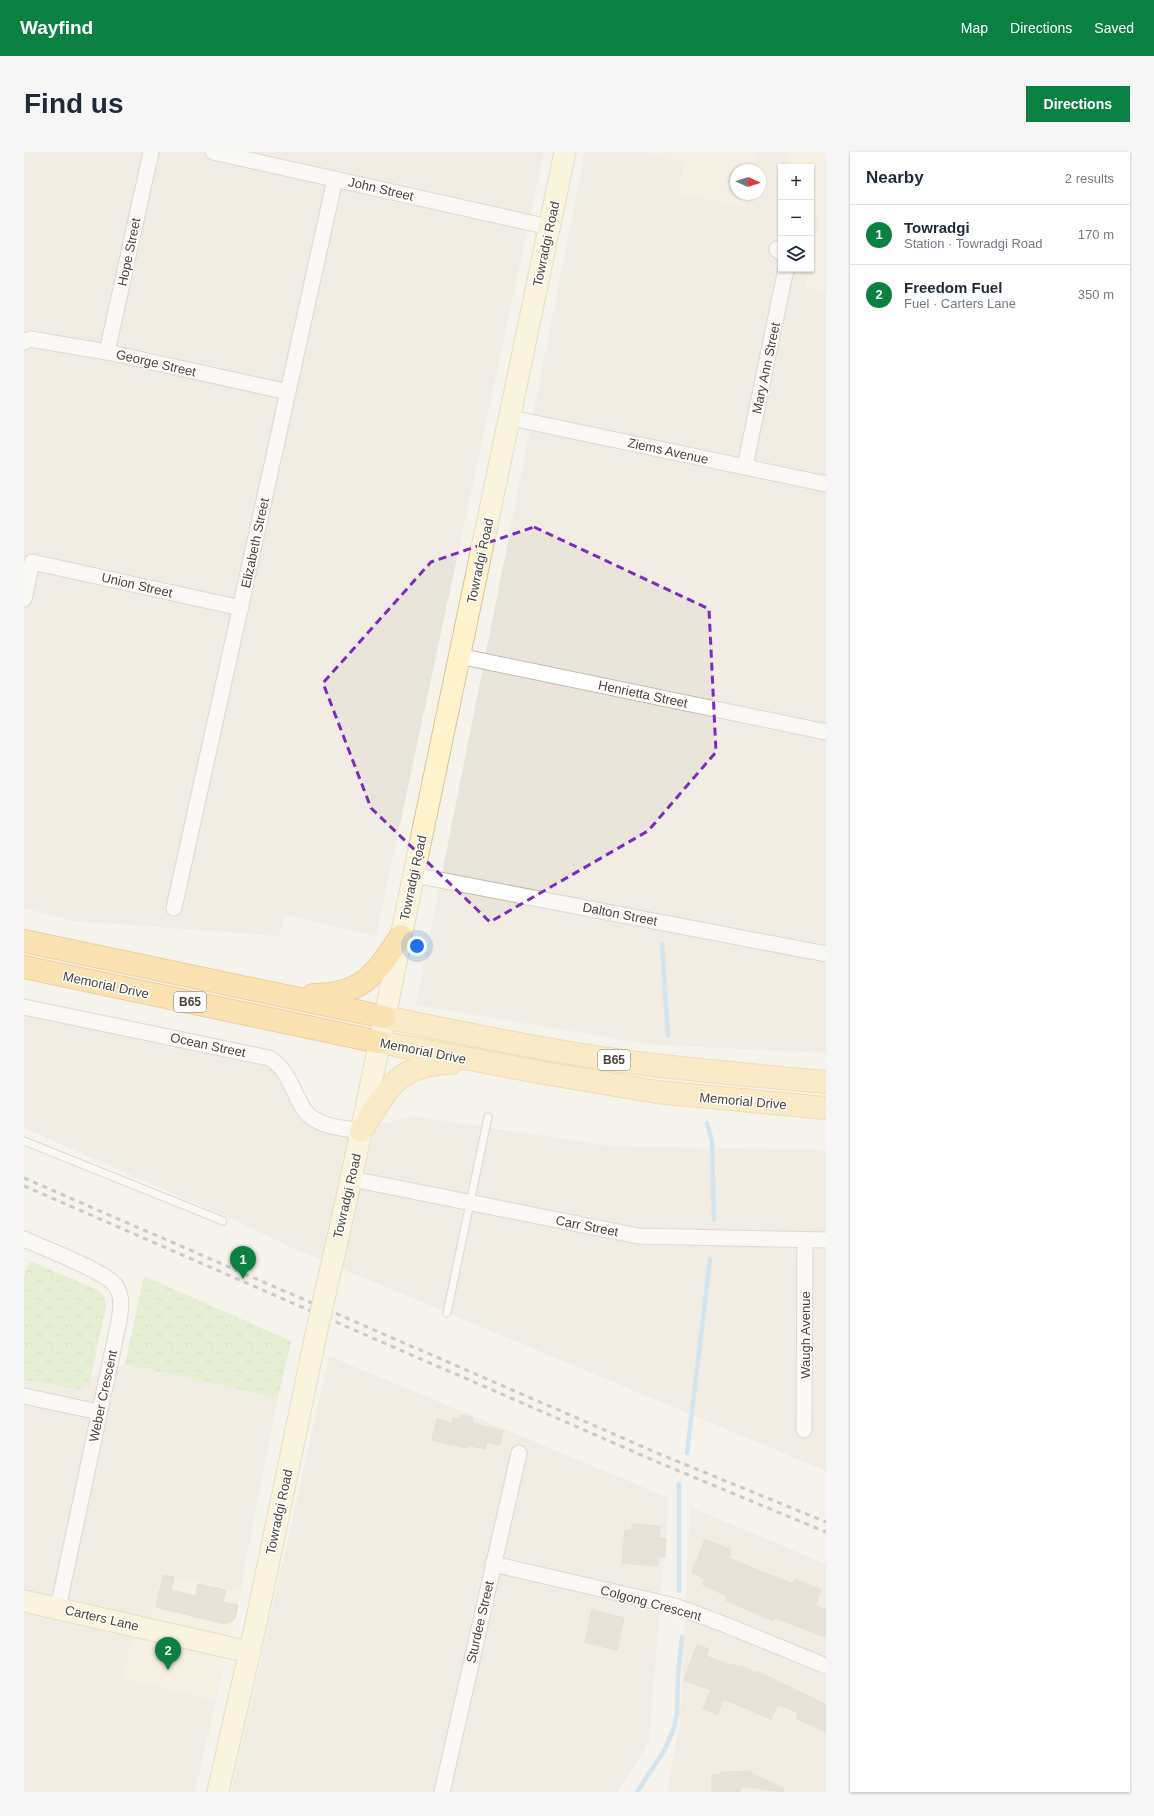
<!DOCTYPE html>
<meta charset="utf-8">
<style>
body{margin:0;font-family:Arial,sans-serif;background:#f6f6f7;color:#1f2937}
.controls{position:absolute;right:12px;top:12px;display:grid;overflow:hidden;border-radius:0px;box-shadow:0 1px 3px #0004}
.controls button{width:36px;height:36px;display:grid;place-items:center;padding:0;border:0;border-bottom:1px solid #e0e1e3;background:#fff;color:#1f2937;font:20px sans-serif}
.compass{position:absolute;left:706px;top:12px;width:36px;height:36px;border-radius:50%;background:#fff;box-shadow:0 1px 3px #0004;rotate:93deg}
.you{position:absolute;left:393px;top:794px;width:14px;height:14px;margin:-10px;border:3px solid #fff;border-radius:50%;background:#1a73e8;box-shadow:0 0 0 6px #1a73e833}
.badge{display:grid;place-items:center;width:26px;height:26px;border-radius:50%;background:#0b8043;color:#fff;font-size:13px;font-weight:700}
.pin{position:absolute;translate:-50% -33px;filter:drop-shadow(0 1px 2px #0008)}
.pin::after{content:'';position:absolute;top:21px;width:14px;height:12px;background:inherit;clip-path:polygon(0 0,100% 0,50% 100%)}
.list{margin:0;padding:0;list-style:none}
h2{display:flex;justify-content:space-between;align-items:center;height:52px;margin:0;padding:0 16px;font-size:17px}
h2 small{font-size:13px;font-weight:400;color:#747a83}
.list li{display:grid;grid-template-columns:26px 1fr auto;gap:12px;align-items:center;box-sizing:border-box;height:60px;padding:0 16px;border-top:1px solid #e0e1e3}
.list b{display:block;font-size:15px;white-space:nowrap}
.list p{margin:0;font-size:13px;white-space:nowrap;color:#747a83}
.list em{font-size:13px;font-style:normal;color:#747a83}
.icon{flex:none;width:22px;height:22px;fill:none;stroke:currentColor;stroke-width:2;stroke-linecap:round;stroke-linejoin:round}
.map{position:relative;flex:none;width:802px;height:1640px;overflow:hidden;border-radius:0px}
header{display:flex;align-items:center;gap:24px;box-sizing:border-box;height:56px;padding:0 20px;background:#0b8043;color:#fff}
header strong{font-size:19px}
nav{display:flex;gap:22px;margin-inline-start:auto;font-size:14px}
.intro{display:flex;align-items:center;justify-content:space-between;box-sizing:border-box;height:96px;padding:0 24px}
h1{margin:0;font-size:28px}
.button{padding:10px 18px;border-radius:0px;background:#0b8043;color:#fff;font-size:14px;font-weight:700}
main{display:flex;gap:24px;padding:0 24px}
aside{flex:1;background:#fff;border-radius:0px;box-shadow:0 1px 3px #0004}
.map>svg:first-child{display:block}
</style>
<header>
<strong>Wayfind</strong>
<nav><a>Map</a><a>Directions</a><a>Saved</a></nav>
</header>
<div class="intro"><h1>Find us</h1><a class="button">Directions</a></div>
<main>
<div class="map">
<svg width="802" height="1640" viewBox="0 0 802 1640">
<defs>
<pattern id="park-crowns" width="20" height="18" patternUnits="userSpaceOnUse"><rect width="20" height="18" fill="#d2eab5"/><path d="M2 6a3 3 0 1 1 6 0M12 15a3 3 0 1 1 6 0" fill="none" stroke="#b6ca9c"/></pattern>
</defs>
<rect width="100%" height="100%" fill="#f6f3ec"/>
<g fill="#eae5da">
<path d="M 0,0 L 520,0 L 352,784 L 261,763 L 255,784 L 50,769 L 0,756 Z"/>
<path d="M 561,0 L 615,0 L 660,10 L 721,55 L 724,42 L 736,42 L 736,18 L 728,18 L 732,0 L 766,0 L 763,15 L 757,15 L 757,41 L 754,57 L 757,58 L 757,117 L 785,117 L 781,135 L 802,139 L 802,901 L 630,893 L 392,853 Z"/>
<path d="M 787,64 L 795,66 L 787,106 Z"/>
<path d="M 0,855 L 239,905 L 283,961 L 337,979 L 387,964 L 587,994 L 802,998 L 802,1319 L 271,1097 L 205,1066 L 0,976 Z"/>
<path d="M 305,1204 L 645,1346 L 625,1590 L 594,1640 L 207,1640 Z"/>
<path d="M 101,1212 L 254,1246 L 216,1439 L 138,1422 L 130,1458 L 107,1491 L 99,1526 L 192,1548 L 171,1640 L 0,1640 L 0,1228 L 48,1238 L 65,1228 L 67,1224 Z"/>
<path d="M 666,1355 L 802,1412 L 802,1640 L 643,1640 L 656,1570 Z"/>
</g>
<g fill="#f7ead8">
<path d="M 615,0 L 732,0 L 728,18 L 712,18 L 712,42 L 724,42 L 721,55 L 654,41 L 660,10 Z"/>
<path d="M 766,0 L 802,1 L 802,140 L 781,135 L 785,117 L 787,117 L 787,106 L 795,66 L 787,64 L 787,15 L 763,15 Z"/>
<path d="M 138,1422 L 216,1439 L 192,1548 L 99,1527 L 107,1491 L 130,1458 Z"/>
</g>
<g fill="url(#park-crowns)">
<path d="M 6,1109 L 72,1137 L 81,1145 L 82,1155 L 67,1224 L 62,1232 L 53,1238 L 0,1228 L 0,1123 Z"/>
<path d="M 120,1124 L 267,1189 L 254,1246 L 101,1212 Z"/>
</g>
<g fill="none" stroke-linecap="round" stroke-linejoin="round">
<g stroke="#a9d4f2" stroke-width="4.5">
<path d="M 638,792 L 644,884"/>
<path d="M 683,971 L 688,989 L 690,1068"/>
<path d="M 663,1301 L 686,1107"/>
<path d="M 655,1439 L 655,1332"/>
<path d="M 613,1640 L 640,1599 L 650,1576 L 653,1561 L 654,1524 L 658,1485"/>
</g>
</g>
<g fill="#d8cfc1" stroke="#d3c7b4">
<path d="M 437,1263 L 449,1266 L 448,1271 L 479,1279 L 476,1293 L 463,1290 L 461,1297 L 444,1293 L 443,1296 L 408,1288 L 413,1267 L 428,1271 L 429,1266 L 436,1268 Z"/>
<path d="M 608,1372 L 636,1374 L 635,1386 L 642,1386 L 641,1405 L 635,1404 L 634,1414 L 598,1411 L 601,1378 L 608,1378 Z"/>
<path d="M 681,1387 L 707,1398 L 704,1406 L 769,1432 L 771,1427 L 797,1438 L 791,1453 L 802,1458 L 802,1485 L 751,1466 L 750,1469 L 701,1448 L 703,1444 L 679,1433 L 681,1427 L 668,1421 Z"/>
<path d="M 139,1423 L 150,1425 L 147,1438 L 172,1444 L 174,1432 L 202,1438 L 199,1450 L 214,1453 L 211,1467 L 201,1472 L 132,1455 Z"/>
<path d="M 568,1458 L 600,1466 L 593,1498 L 561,1490 Z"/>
<path d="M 673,1493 L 685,1497 L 682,1504 L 707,1514 L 708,1512 L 717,1516 L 718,1514 L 732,1521 L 733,1519 L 802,1553 L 802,1580 L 773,1567 L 774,1561 L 754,1552 L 747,1567 L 700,1547 L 693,1563 L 679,1556 L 687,1538 L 660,1528 Z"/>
<path d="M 728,1619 L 728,1622 L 760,1636 L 759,1640 L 719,1634 L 715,1640 L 688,1640 L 688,1623 L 696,1623 L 697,1620 Z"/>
</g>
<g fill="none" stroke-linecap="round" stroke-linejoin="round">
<g stroke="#c2bbae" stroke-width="9">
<g id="service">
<path d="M 0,989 L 199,1069"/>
<path d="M 423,1161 L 464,965"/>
</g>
</g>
<g stroke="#c2bbae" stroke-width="17">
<g id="minor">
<path d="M 189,0 L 525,75"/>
<path d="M 753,97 L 757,101"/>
<path d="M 0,190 L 6,187 L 83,200 L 264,240"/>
<path d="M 83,200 L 127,0"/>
<path d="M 487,266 L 802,332"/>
<path d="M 721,314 L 762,117"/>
<path d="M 0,447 L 8,410 L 217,456"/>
<path d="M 435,504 L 802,580"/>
<path d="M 390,723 L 802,802"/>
<path d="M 150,756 L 311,27"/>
<path d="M 0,855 L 245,906 C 270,920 270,955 290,967 C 304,976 322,976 337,979"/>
<path d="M 328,1027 L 614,1084 L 802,1088"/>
<path d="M 0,1087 C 19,1096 81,1119 91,1133 C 99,1144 97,1156 95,1169 L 34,1456"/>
<path d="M 0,1244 L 75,1260"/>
<path d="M 780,1278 L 781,1088"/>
<path d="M 469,1412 L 651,1454 L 702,1473 L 802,1514"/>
<path d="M 418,1640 L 495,1301"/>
</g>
</g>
<g stroke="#d6c79b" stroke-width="23">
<g id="secondary">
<path d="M 303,1133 C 339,982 367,830 399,678 C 446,452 494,226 541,0"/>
<path d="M 0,1449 L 225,1500"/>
<path d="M 194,1640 L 232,1471 L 290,1192"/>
</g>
</g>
<g stroke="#e6c16a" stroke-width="24">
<g id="primary">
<path d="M 360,865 C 439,881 518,898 598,909 C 665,918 734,924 802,930"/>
<path d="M 355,890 L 520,921 L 633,940 L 802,956"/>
<path d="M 337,979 C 364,938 372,912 427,911"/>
</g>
</g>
<g stroke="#e0a43c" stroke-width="24">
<g id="motorway">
<path d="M 0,789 L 360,865"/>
<path d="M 0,815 L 355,890"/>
<path d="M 289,843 C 339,843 351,822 377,784"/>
</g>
</g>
<use href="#service" stroke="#fff" stroke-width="7"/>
<use href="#minor" stroke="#fff" stroke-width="15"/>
<use href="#secondary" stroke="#fff3cd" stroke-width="21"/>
<use href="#primary" stroke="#ffe39c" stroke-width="22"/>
<use href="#motorway" stroke="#ffcf6e" stroke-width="22"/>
<g stroke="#9a9a9a" stroke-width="3" stroke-dasharray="5 5" stroke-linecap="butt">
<path d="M 0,1026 L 638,1303 L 802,1370"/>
<path d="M 0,1034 L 638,1312 L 802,1380"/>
</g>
<g stroke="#d6c79b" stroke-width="23" stroke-linecap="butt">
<path id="secondary-bridge" d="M 290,1192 L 303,1133"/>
</g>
<use href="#secondary-bridge" stroke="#fff3cd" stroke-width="21"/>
</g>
<path d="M0 0H802V1640H0ZM 510,375 L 685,457 L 692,600 L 624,679 L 466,770 L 347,656 L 299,531 L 407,410 Z" fill="#f6f3ec" fill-opacity=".55" fill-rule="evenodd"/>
<path fill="none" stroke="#7b2cbf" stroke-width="3" stroke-dasharray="8 5" stroke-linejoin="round" d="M 510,375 L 685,457 L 692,600 L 624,679 L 466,770 L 347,656 L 299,531 L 407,410 Z"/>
<g text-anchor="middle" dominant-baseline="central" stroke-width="3" stroke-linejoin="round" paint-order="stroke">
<g fill="#fff" stroke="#817c74" stroke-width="1">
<rect x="150" y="840" width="32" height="20" rx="3"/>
<rect x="574" y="898" width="32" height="20" rx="3"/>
</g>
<g font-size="12" font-weight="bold" fill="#4b4439">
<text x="166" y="850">B65</text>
<text x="590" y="908">B65</text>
</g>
<g font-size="13" fill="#4b4439" stroke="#fff">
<text transform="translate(357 37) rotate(13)">John Street</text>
<text transform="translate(522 92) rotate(-78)">Towradgi Road</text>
<text transform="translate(105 100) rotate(-78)">Hope Street</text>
<text transform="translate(132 211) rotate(13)">George Street</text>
<text transform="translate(742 216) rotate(-78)">Mary Ann Street</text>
<text transform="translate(644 299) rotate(12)">Ziems Avenue</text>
<text transform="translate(231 391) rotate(-78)">Elizabeth Street</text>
<text transform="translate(456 409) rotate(-78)">Towradgi Road</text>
<text transform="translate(113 433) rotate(13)">Union Street</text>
<text transform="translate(619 542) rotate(12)">Henrietta Street</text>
<text transform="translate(389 726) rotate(-78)">Towradgi Road</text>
<text transform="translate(596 762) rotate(11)">Dalton Street</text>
<text transform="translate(82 833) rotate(12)">Memorial Drive</text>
<text transform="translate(184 893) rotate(12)">Ocean Street</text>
<text transform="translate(399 899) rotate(11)">Memorial Drive</text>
<text transform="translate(719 949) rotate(5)">Memorial Drive</text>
<text transform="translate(323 1044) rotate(-77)">Towradgi Road</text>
<text transform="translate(563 1074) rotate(11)">Carr Street</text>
<text transform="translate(781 1183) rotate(-90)">Waugh Avenue</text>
<text transform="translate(79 1244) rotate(-78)">Weber Crescent</text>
<text transform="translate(255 1360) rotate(-78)">Towradgi Road</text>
<text transform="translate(627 1451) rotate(15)">Colgong Crescent</text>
<text transform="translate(78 1466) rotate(13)">Carters Lane</text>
<text transform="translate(456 1470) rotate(-77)">Sturdee Street</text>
</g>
</g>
</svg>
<div class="controls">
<button>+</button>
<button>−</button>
<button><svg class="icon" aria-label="layers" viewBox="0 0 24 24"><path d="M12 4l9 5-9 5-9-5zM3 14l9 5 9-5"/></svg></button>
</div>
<svg class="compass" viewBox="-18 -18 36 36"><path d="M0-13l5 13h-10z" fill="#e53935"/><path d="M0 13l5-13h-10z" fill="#747a83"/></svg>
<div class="you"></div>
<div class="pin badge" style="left:219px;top:1127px">1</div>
<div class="pin badge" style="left:144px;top:1518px">2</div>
</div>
<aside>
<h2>Nearby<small>2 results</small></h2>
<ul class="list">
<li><span class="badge">1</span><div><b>Towradgi</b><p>Station · Towradgi Road</p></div><em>170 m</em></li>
<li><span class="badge">2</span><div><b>Freedom Fuel</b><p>Fuel · Carters Lane</p></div><em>350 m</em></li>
</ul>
</aside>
</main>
